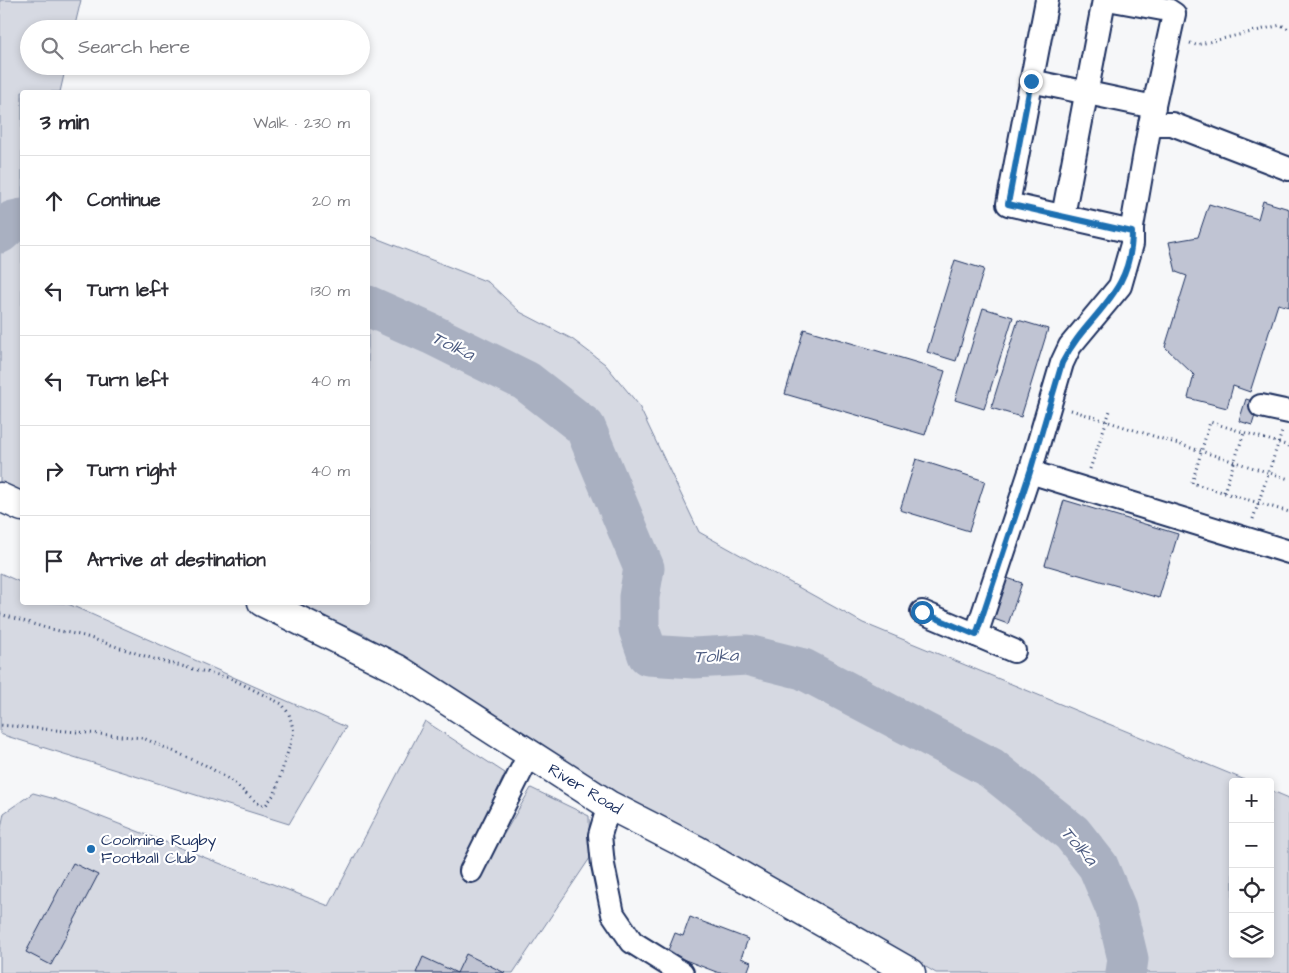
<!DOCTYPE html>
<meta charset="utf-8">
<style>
body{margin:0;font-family:"Architects Daughter",sans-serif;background:#f2f2f3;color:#2b2b33}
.controls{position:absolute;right:15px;bottom:15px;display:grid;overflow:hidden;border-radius:5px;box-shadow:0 2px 8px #0003}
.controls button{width:45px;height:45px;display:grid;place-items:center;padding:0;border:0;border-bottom:1px solid #e1e1e2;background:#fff;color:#2b2b33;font:25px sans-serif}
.stop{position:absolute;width:15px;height:15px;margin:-11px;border:4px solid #1f6fb2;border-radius:50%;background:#fff}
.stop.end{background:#1f6fb2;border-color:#fff;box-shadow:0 1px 5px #0008}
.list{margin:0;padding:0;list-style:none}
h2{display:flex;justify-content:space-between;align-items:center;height:65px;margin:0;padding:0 20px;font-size:21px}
h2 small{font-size:16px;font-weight:400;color:#7c7c81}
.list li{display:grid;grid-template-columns:32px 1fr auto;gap:15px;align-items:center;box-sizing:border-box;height:90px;padding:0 20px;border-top:1px solid #e1e1e2}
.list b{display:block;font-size:19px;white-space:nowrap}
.list em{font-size:16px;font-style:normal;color:#7c7c81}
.icon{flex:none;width:28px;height:28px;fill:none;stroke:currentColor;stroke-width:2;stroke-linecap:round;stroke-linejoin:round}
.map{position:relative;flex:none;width:1289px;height:973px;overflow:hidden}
.search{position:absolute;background:#fff;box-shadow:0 2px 8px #0003;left:20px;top:20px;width:350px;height:55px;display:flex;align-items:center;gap:12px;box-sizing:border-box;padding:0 18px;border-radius:28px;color:#7c7c81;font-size:19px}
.panel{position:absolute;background:#fff;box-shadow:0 2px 8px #0003;left:20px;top:90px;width:350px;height:515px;border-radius:5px}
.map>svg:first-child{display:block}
</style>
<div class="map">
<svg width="1289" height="973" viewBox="0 0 1289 973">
<rect width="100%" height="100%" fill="#f6f7f9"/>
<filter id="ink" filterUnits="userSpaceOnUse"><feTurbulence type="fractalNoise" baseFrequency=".02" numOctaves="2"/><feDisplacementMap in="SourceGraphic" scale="10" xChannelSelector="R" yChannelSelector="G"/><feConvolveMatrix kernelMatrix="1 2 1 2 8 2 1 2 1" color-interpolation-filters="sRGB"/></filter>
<g filter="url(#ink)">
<g fill="#d6d9e2" stroke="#7884a0">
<path d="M 0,0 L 81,0 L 74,29 L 29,29 L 29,66 L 66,66 L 60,92 L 22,92 L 22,493 L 0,484 Z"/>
<path d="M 368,235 L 488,282 L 520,312 L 572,339 L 605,364 L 638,404 L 699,532 L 863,623 L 1250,782 L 1233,782 L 1233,954 L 1270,954 L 1270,790 L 1289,798 L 1289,973 L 936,973 L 798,891 L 608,794 L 438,685 L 364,634 L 291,603 L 368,602 Z"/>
<path d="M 0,573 L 22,583 L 22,602 L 66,603 L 346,727 L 289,824 L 0,734 Z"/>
<path d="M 425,721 L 505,773 L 475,840 L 494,851 L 531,788 L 589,816 L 590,858 L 513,973 L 0,973 L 0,833 L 4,813 L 33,793 L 55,799 L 329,906 Z"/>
</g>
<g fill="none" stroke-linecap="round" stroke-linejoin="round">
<g stroke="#a9b0c1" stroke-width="41">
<path d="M 0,233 L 13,221 L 22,219"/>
<path d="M 368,306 L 431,334 L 526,381 L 585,427 L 644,568 L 639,597 L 639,629 L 648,655 L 694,658 L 747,655 L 803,669 L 991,768 L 1072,833 L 1098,866 L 1116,909 L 1128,959 L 1126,973"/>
</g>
</g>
<g fill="#c0c4d3" stroke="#1b2f5e">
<path d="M 1263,201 L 1289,209 L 1289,307 L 1278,304 L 1250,392 L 1233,386 L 1227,408 L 1188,398 L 1194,375 L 1165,347 L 1187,276 L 1176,272 L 1169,242 L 1198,237 L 1209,204 L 1258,219 Z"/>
<path d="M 955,260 L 984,269 L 956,361 L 927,352 Z"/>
<path d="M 983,308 L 1013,317 L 984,409 L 955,400 Z"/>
<path d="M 1018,320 L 1048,329 L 1021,417 L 991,408 Z"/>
<path d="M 804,329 L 945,371 L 925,435 L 785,394 Z"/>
<path d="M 1246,399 L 1259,403 L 1252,425 L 1239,421 Z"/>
<path d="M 916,459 L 985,481 L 969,531 L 900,510 Z"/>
<path d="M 1064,500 L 1178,534 L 1159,598 L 1045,565 Z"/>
<path d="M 1007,578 L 1022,583 L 1008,624 L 994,619 Z"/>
<path d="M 73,863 L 98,875 L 51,965 L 26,952 Z"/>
<path d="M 690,917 L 748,939 L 741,958 L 751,962 L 747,973 L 719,973 L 667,953 L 675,933 L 683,936 Z"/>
<path d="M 466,954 L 505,973 L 416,973 L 423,957 L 457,973 Z"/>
</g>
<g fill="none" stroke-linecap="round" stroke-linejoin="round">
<g stroke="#1b2f5e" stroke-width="26">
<g id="minor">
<path d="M 1047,0 L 1008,204 L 1132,232"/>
<path d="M 1113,0 L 1168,10 L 1174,14 L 1150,124"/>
<path d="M 1031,81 L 1154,107"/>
<path d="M 1063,216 L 1104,0"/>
<path d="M 1261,406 L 1289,412"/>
<path d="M 1030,472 L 1289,552"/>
<path d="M 922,612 L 1014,651"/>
<path d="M 976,635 L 1030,472 L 1062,363 L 1070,346 L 1120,286 L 1132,244 L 1132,227 L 1150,124 L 1172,124 L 1289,169"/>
<path d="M 609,805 L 600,835 L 603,865 L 613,914 L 632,942 L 682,973"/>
<path d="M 471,871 L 529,755"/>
</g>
</g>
<g stroke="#1b2f5e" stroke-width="31">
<g id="major">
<path d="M 0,497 L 22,507"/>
<path d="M 262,602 L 398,669 L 609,805 L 695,849 L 911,973"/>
</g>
</g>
<g stroke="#1b2f5e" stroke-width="3" stroke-dasharray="1 4" stroke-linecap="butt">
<path d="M 1190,43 L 1196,45 L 1281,25 L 1289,29"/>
<path d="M 1071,410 L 1289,479"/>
<path d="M 1289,446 L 1210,422 L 1192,483 L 1289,512"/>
<path d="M 1090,469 L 1111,408"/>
<path d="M 1224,492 L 1244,433"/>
<path d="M 1253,519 L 1282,432"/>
<path d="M 0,614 L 46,628 L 84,636 L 157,660 L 230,678 L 282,704 L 289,714 L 294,732 L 275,793 L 266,805 L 260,805 L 229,779 L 205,765 L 143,738 L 0,725"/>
</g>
<use href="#minor" stroke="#fff" stroke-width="22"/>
<use href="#major" stroke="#fff" stroke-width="28"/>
</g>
</g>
<g fill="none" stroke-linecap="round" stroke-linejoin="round" filter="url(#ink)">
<path stroke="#1f6fb2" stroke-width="6" d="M 922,612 L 976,635 L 1030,472 L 1062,363 C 1087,313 1132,297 1132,232 L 1008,204 L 1031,81"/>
</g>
<circle fill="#1f6fb2" stroke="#fff" stroke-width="2" cx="91" cy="849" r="5"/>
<g text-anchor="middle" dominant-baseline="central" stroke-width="4.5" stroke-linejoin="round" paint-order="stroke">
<g font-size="16" fill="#1b2f5e" stroke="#fff">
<text transform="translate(585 789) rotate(31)">River Road</text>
</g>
<g font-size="16" fill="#1b2f5e" stroke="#fff" text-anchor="start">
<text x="101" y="840">Coolmine Rugby<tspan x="101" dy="18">Football Club</tspan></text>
</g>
<g font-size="18" font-style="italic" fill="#4d5c81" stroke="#fff">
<text transform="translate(453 346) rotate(25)">Tolka</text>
<text transform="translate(716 656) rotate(-2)">Tolka</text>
<text transform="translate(1079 846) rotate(49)">Tolka</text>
</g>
</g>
</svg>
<div class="controls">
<button>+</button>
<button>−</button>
<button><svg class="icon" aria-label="locate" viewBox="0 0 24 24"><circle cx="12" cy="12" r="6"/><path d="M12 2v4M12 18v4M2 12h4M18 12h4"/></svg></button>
<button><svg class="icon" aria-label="layers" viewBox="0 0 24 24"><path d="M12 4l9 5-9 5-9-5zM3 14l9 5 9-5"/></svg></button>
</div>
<div class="stop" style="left:922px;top:612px"></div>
<div class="stop end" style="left:1031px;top:81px"></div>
<div class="search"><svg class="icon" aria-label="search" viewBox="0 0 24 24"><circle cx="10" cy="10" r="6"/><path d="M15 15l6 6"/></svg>Search here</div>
<section class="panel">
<h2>3 min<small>Walk · 230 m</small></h2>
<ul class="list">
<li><svg class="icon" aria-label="ahead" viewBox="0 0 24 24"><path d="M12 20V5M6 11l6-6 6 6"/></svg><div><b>Continue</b></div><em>20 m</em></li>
<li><svg class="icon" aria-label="left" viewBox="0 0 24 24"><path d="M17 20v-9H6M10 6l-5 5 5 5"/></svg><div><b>Turn left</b></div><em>130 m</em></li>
<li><svg class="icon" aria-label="left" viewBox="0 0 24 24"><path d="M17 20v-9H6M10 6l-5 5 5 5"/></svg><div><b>Turn left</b></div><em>40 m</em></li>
<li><svg class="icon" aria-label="right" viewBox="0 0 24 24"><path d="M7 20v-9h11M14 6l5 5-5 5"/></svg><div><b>Turn right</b></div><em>40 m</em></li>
<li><svg class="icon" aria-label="arrive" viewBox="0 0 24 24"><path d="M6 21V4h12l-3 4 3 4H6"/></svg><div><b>Arrive at destination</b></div></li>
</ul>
</section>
</div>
